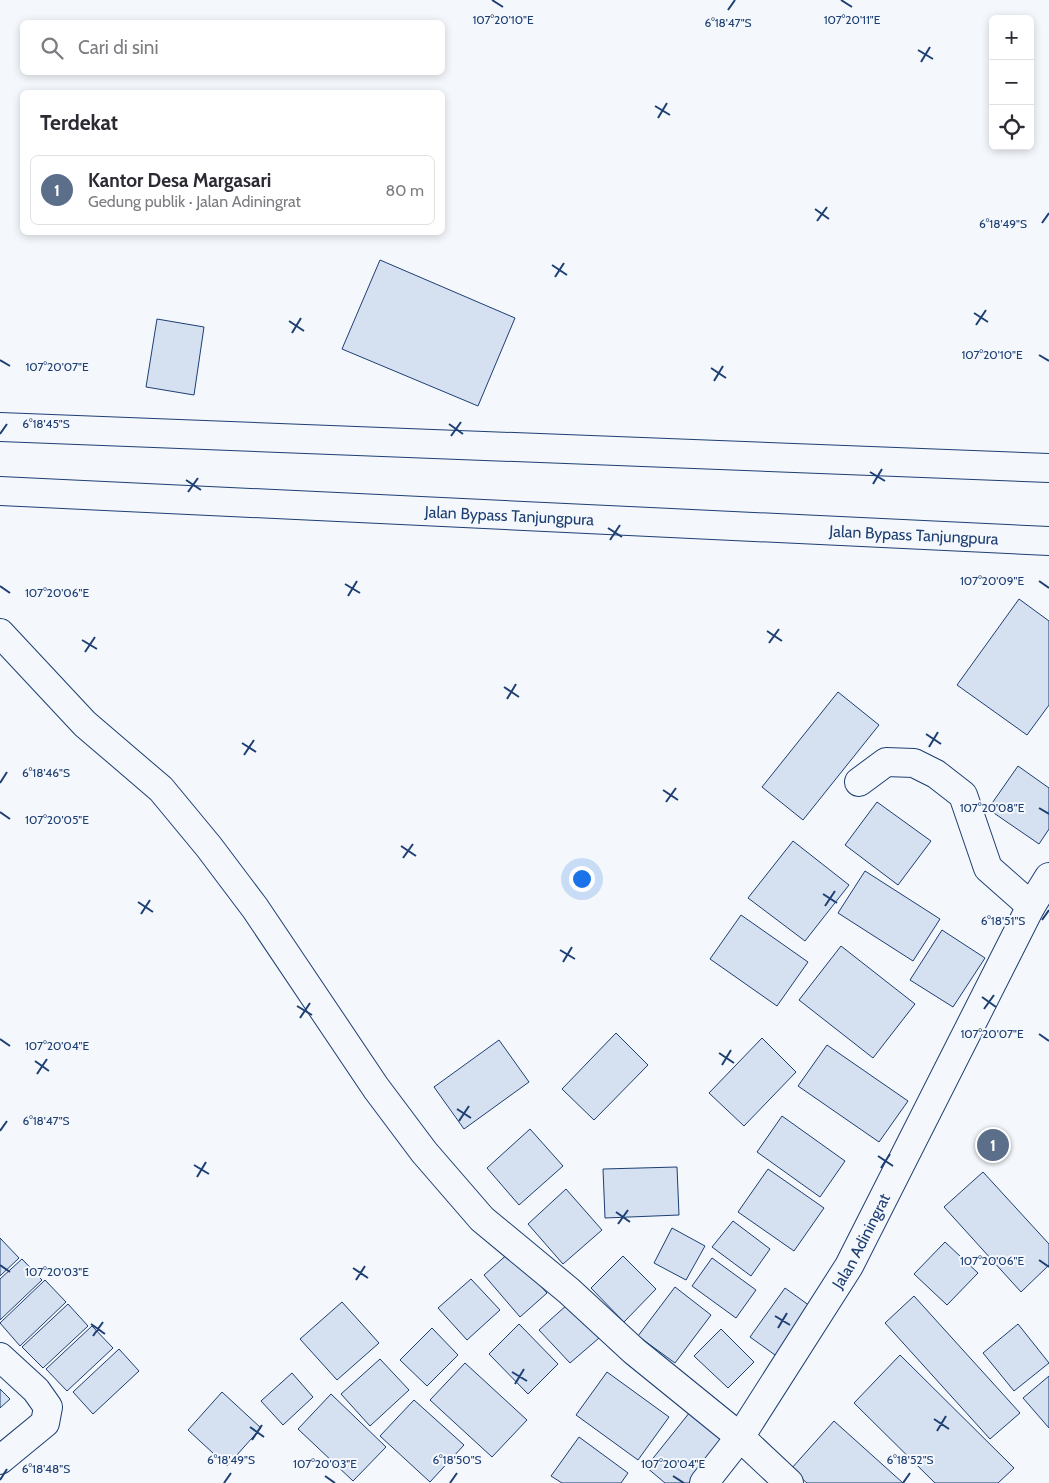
<!DOCTYPE html>
<html lang="id">
<meta charset="utf-8">
<style>
body{margin:0;font-family:Cabin,sans-serif;background:#f2f2f3;color:#2b2b33}
.controls{position:absolute;right:15px;top:15px;display:grid;overflow:hidden;border-radius:8px;box-shadow:0 2px 8px #0003}
.controls button{width:45px;height:45px;display:grid;place-items:center;padding:0;border:0;border-bottom:1px solid #e1e1e2;background:#fff;color:#2b2b33;font:25px sans-serif}
.you{position:absolute;left:581px;top:878px;width:18px;height:18px;margin:-12px;border:4px solid #fff;border-radius:50%;background:#1a73e8;box-shadow:0 0 0 8px #1a73e833}
.badge{display:grid;place-items:center;width:32px;height:32px;border-radius:50%;background:#c62828;color:#fff;font-size:16px;font-weight:700}
.pin{position:absolute;translate:-50% -50%;border:2px solid #fff;box-shadow:0 1px 5px #0006}
.list{margin:0;padding:0;list-style:none}
h2{display:flex;justify-content:space-between;align-items:center;height:65px;margin:0;padding:0 20px;font-size:21px}
h2 small{font-size:16px;font-weight:400;color:#7c7c81}
.list li{display:grid;grid-template-columns:32px 1fr auto;gap:15px;align-items:center;box-sizing:border-box;height:70px;margin:0 10px 10px;padding:0 10px;border:1px solid #e1e1e2;border-radius:8px}
.list b{display:block;font-size:19px;white-space:nowrap}
.list p{margin:0;font-size:16px;white-space:nowrap;color:#7c7c81}
.list em{font-size:16px;font-style:normal;color:#7c7c81}
.icon{flex:none;width:28px;height:28px;fill:none;stroke:currentColor;stroke-width:2;stroke-linecap:round;stroke-linejoin:round}
.map{position:relative;flex:none;width:1049px;height:1483px;overflow:hidden}
.search{position:absolute;background:#fff;box-shadow:0 2px 8px #0003;left:20px;top:20px;width:425px;height:55px;display:flex;align-items:center;gap:12px;box-sizing:border-box;padding:0 18px;border-radius:8px;color:#7c7c81;font-size:19px}
.panel{position:absolute;background:#fff;box-shadow:0 2px 8px #0003;left:20px;top:90px;width:425px;height:145px;border-radius:8px}
.map>svg:first-child{display:block}
</style>
<div class="map">
<svg width="1049" height="1483" viewBox="0 0 1049 1483">
<rect width="100%" height="100%" fill="#f4f7fb"/>
<g fill="#d5e0f0" stroke="#1d3f73">
<path d="M 380,260 L 515,318 L 478,406 L 342,349 Z"/>
<path d="M 157,319 L 204,327 L 194,395 L 146,387 Z"/>
<path d="M 1019,599 L 1049,621 L 1049,705 L 1027,735 L 957,685 Z"/>
<path d="M 838,692 L 879,725 L 803,820 L 762,787 Z"/>
<path d="M 1018,766 L 1049,788 L 1049,829 L 1039,844 L 988,809 Z"/>
<path d="M 877,802 L 931,841 L 898,885 L 845,845 Z"/>
<path d="M 793,841 L 849,885 L 805,941 L 748,898 Z"/>
<path d="M 865,871 L 940,919 L 913,961 L 838,913 Z"/>
<path d="M 741,915 L 808,962 L 777,1006 L 710,959 Z"/>
<path d="M 942,930 L 985,958 L 953,1007 L 910,980 Z"/>
<path d="M 841,946 L 915,1004 L 873,1058 L 799,1000 Z"/>
<path d="M 616,1033 L 648,1065 L 594,1120 L 562,1089 Z"/>
<path d="M 762,1038 L 796,1072 L 744,1126 L 709,1093 Z"/>
<path d="M 499,1040 L 529,1082 L 464,1129 L 434,1087 Z"/>
<path d="M 827,1045 L 908,1101 L 879,1142 L 798,1086 Z"/>
<path d="M 782,1116 L 845,1161 L 820,1197 L 757,1152 Z"/>
<path d="M 530,1129 L 563,1166 L 519,1205 L 487,1168 Z"/>
<path d="M 677,1167 L 679,1215 L 605,1218 L 603,1169 Z"/>
<path d="M 768,1169 L 824,1208 L 794,1251 L 738,1212 Z"/>
<path d="M 983,1172 L 1049,1244 L 1049,1265 L 1021,1292 L 944,1207 Z"/>
<path d="M 566,1189 L 602,1230 L 563,1264 L 528,1224 Z"/>
<path d="M 733,1221 L 770,1249 L 751,1276 L 712,1247 Z"/>
<path d="M 672,1228 L 705,1246 L 686,1280 L 654,1263 Z"/>
<path d="M 0,1238 L 19,1258 L 0,1276 Z"/>
<path d="M 945,1242 L 978,1273 L 947,1305 L 914,1274 Z"/>
<path d="M 510,1252 L 547,1293 L 520,1317 L 484,1275 Z"/>
<path d="M 623,1256 L 656,1289 L 624,1322 L 591,1288 Z"/>
<path d="M 712,1258 L 756,1290 L 736,1318 L 692,1286 Z"/>
<path d="M 22,1259 L 42,1280 L 0,1320 L 0,1279 Z"/>
<path d="M 471,1279 L 500,1310 L 467,1340 L 438,1308 Z"/>
<path d="M 45,1280 L 66,1302 L 20,1346 L 0,1323 Z"/>
<path d="M 675,1287 L 711,1315 L 675,1363 L 638,1336 Z"/>
<path d="M 785,1288 L 817,1311 L 782,1360 L 750,1337 Z"/>
<path d="M 914,1296 L 1020,1413 L 990,1439 L 885,1323 Z"/>
<path d="M 342,1302 L 379,1343 L 337,1380 L 300,1339 Z"/>
<path d="M 68,1304 L 88,1326 L 43,1368 L 22,1347 Z"/>
<path d="M 568,1304 L 599,1338 L 570,1363 L 539,1330 Z"/>
<path d="M 519,1324 L 558,1364 L 528,1394 L 489,1354 Z"/>
<path d="M 1018,1324 L 1049,1363 L 1014,1391 L 983,1353 Z"/>
<path d="M 92,1326 L 113,1348 L 67,1391 L 46,1369 Z"/>
<path d="M 432,1328 L 458,1355 L 427,1386 L 400,1360 Z"/>
<path d="M 721,1329 L 754,1362 L 728,1388 L 694,1356 Z"/>
<path d="M 119,1349 L 139,1371 L 93,1414 L 73,1392 Z"/>
<path d="M 900,1355 L 1014,1468 L 998,1483 L 935,1483 L 854,1403 Z"/>
<path d="M 380,1359 L 409,1390 L 370,1426 L 341,1394 Z"/>
<path d="M 465,1363 L 527,1420 L 492,1457 L 430,1400 Z"/>
<path d="M 607,1372 L 669,1417 L 638,1460 L 576,1415 Z"/>
<path d="M 292,1373 L 313,1397 L 283,1425 L 261,1401 Z"/>
<path d="M 1049,1376 L 1049,1428 L 1023,1398 Z"/>
<path d="M 0,1389 L 10,1399 L 0,1408 Z"/>
<path d="M 222,1392 L 261,1428 L 227,1466 L 188,1430 Z"/>
<path d="M 331,1394 L 386,1447 L 353,1481 L 298,1429 Z"/>
<path d="M 414,1400 L 464,1445 L 430,1482 L 380,1436 Z"/>
<path d="M 690,1412 L 723,1440 L 689,1483 L 665,1483 L 646,1467 Z"/>
<path d="M 834,1421 L 903,1483 L 807,1483 L 791,1469 Z"/>
<path d="M 579,1437 L 628,1473 L 621,1483 L 562,1483 L 551,1476 Z"/>
</g>
<g fill="none" stroke-linecap="round" stroke-linejoin="round">
<g stroke="#1d3f73" stroke-width="30">
<g id="street">
<path d="M 0,633 L 85,724 L 161,789 L 209,847 L 255,908 L 376,1088 L 424,1152 L 482,1219 L 569,1291 L 634,1351 L 740,1437 L 789,1483"/>
<path d="M 859,782 L 886,762 L 914,763 L 936,774 L 963,795 L 988,868 L 1031,906"/>
<path d="M 0,1357 L 36,1390 L 48,1407 L 45,1423 L 0,1460"/>
</g>
</g>
<g stroke="#1d3f73" stroke-width="30">
<g id="secondary">
<path id="s1" d="M 704,1483 L 740,1437 L 849,1266 L 1031,906 L 1049,877"/>
</g>
</g>
<g stroke="#1d3f73" stroke-width="30">
<g id="highway">
<path d="M 0,427 L 1049,468"/>
<path id="s2" d="M 0,491 L 1049,541"/>
</g>
</g>
<use href="#street" stroke="#f4f7fb" stroke-width="28"/>
<use href="#secondary" stroke="#f4f7fb" stroke-width="28"/>
<use href="#highway" stroke="#f4f7fb" stroke-width="28"/>
</g>
<path fill="none" stroke="#1d3f73" stroke-width="2" d="M 492,0 L 503,7M 841,0 L 852,7M 728,10 L 735,0M 918,50 L 933,59M 921,62 L 930,47M 655,106 L 670,115M 658,118 L 667,103M 815,209 L 829,219M 817,221 L 827,207M 1042,223 L 1049,213M 552,265 L 567,275M 555,277 L 564,263M 974,313 L 988,322M 289,321 L 304,331M 976,325 L 986,310M 292,333 L 301,318M 1039,355 L 1049,361M 0,360 L 10,366M 711,368 L 726,378M 714,381 L 723,366M 449,424 L 463,434M 0,434 L 7,424M 451,436 L 461,422M 870,472 L 885,481M 186,480 L 201,490M 873,484 L 882,469M 188,492 L 198,478M 608,528 L 622,537M 610,540 L 620,525M 1039,581 L 1049,588M 345,584 L 360,593M 0,586 L 10,593M 348,596 L 357,581M 767,631 L 782,641M 82,640 L 97,649M 769,643 L 779,629M 85,652 L 95,637M 504,687 L 519,697M 507,699 L 516,684M 926,734 L 941,744M 242,743 L 256,752M 929,747 L 938,732M 244,755 L 254,740M 0,783 L 7,772M 663,790 L 678,800M 666,802 L 676,788M 1039,808 L 1049,814M 0,812 L 10,819M 401,846 L 416,856M 403,858 L 413,844M 823,894 L 837,903M 138,902 L 153,912M 825,906 L 835,891M 141,914 L 150,900M 1042,920 L 1049,910M 560,950 L 575,959M 563,962 L 572,947M 982,997 L 996,1007M 297,1006 L 312,1015M 984,1009 L 994,995M 300,1018 L 310,1003M 1039,1034 L 1049,1041M 0,1039 L 10,1046M 719,1053 L 734,1063M 35,1061 L 49,1071M 722,1065 L 731,1050M 37,1074 L 47,1059M 457,1109 L 471,1118M 459,1121 L 469,1106M 0,1131 L 7,1121M 878,1156 L 893,1166M 194,1165 L 209,1174M 881,1168 L 890,1154M 197,1177 L 206,1162M 616,1212 L 630,1222M 618,1224 L 628,1210M 1039,1260 L 1049,1267M 0,1265 L 10,1272M 353,1268 L 368,1278M 356,1280 L 365,1266M 775,1316 L 790,1325M 91,1324 L 105,1334M 778,1328 L 787,1313M 93,1336 L 103,1322M 512,1372 L 527,1381M 515,1384 L 524,1369M 934,1419 L 949,1429M 250,1427 L 264,1437M 937,1431 L 946,1416M 252,1440 L 262,1425M 325,1476 L 335,1483M 673,1476 L 684,1483M 0,1480 L 7,1469M 224,1483 L 231,1473M 450,1483 L 457,1473M 903,1483 L 910,1473"/>
<g text-anchor="middle" dominant-baseline="central" stroke-width="4" stroke-linejoin="round" paint-order="stroke">
<g font-size="16" fill="#1d3f73" stroke="#f4f7fb">
<text stroke="none"><textPath href="#s2" startOffset="510">Jalan Bypass Tanjungpura</textPath></text>
<text stroke="none"><textPath href="#s2" startOffset="915">Jalan Bypass Tanjungpura</textPath></text>
<text stroke="none"><textPath href="#s1" startOffset="289">Jalan Adiningrat</textPath></text>
</g>
</g>
<g font-size="12" text-anchor="middle" fill="#1d3f73" stroke="#f4f7fb" stroke-width="4" stroke-linejoin="round" paint-order="stroke">
<text x="503" y="24">107°20'10"E</text>
<text x="852" y="24">107°20'11"E</text>
<text x="728" y="27">6°18'47"S</text>
<text x="1003" y="228">6°18'49"S</text>
<text x="992" y="359">107°20'10"E</text>
<text x="57" y="371">107°20'07"E</text>
<text x="46" y="428">6°18'45"S</text>
<text x="992" y="585">107°20'09"E</text>
<text x="57" y="597">107°20'06"E</text>
<text x="46" y="777">6°18'46"S</text>
<text x="992" y="812">107°20'08"E</text>
<text x="57" y="824">107°20'05"E</text>
<text x="1003" y="925">6°18'51"S</text>
<text x="992" y="1038">107°20'07"E</text>
<text x="57" y="1050">107°20'04"E</text>
<text x="46" y="1125">6°18'47"S</text>
<text x="992" y="1265">107°20'06"E</text>
<text x="57" y="1276">107°20'03"E</text>
<text x="231" y="1464">6°18'49"S</text>
<text x="457" y="1464">6°18'50"S</text>
<text x="910" y="1464">6°18'52"S</text>
<text x="325" y="1468">107°20'03"E</text>
<text x="673" y="1468">107°20'04"E</text>
<text x="46" y="1473">6°18'48"S</text>
</g>
</svg>
<div class="controls">
<button>+</button>
<button>−</button>
<button><svg class="icon" aria-label="locate" viewBox="0 0 24 24"><circle cx="12" cy="12" r="6"/><path d="M12 2v4M12 18v4M2 12h4M18 12h4"/></svg></button>
</div>
<div class="you"></div>
<div class="pin badge" style="left:993px;top:1145px;background:#5c6f8a">1</div>
<div class="search"><svg class="icon" aria-label="search" viewBox="0 0 24 24"><circle cx="10" cy="10" r="6"/><path d="M15 15l6 6"/></svg>Cari di sini</div>
<section class="panel">
<h2>Terdekat<small></small></h2>
<ul class="list">
<li><span class="badge" style="background:#5c6f8a">1</span><div><b>Kantor Desa Margasari</b><p>Gedung publik · Jalan Adiningrat</p></div><em>80 m</em></li>
</ul>
</section>
</div>
